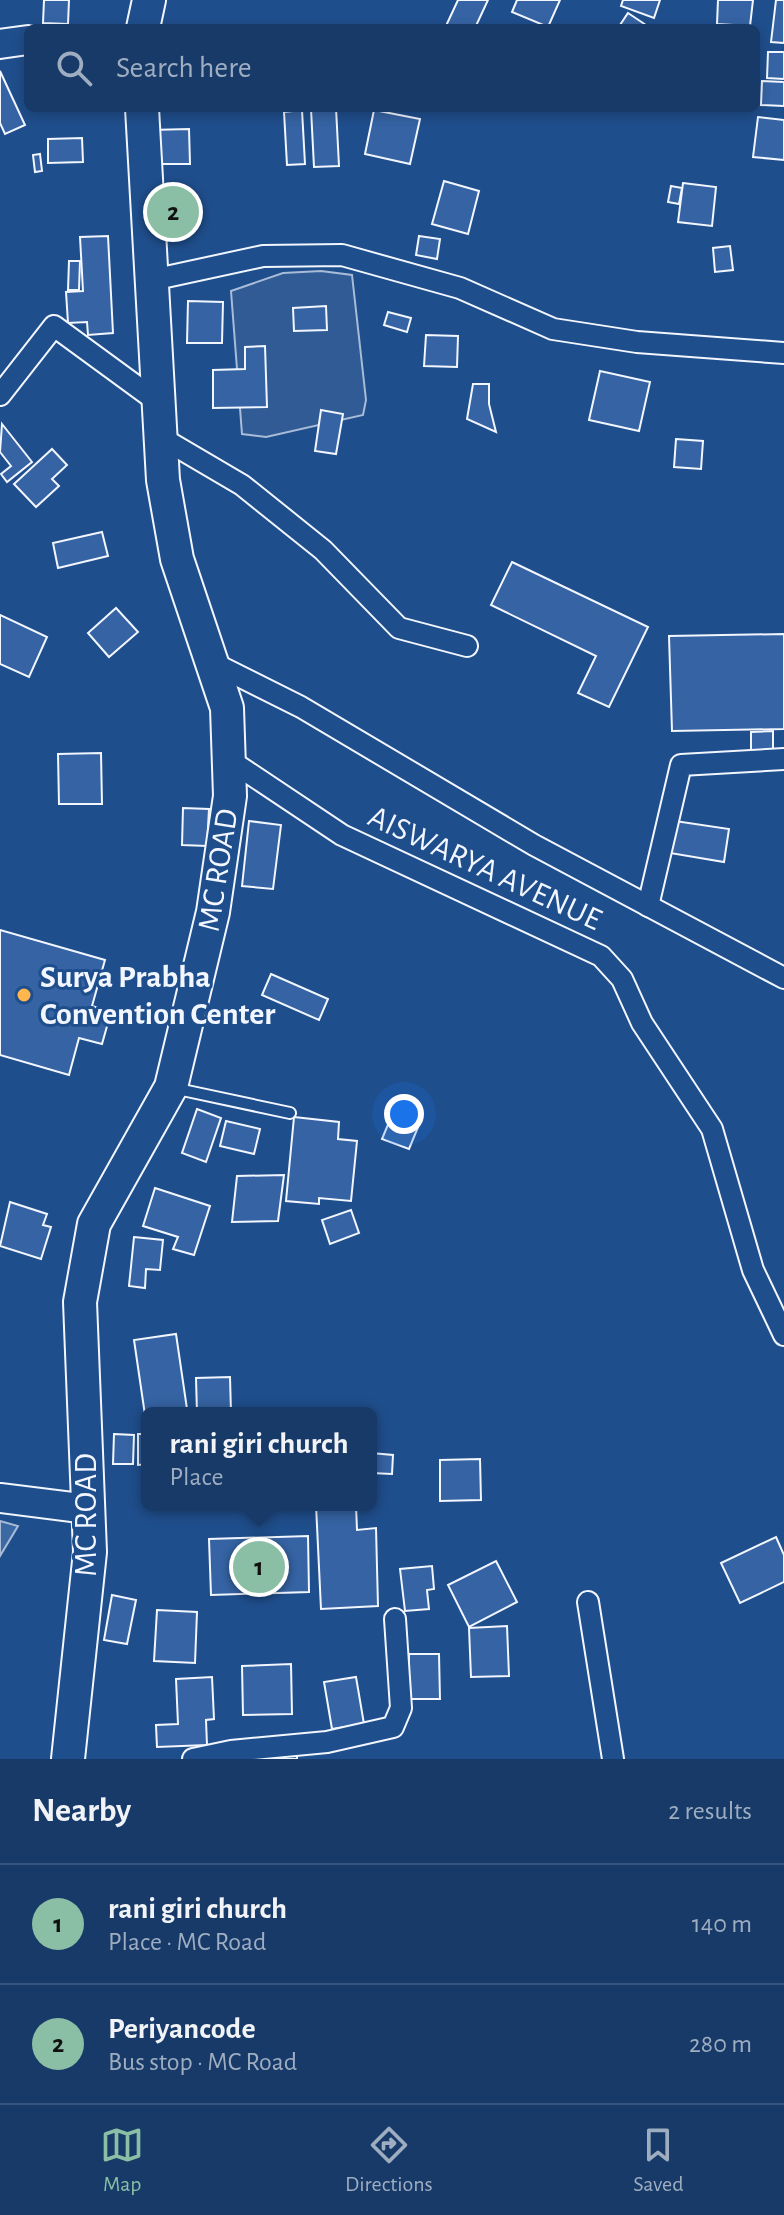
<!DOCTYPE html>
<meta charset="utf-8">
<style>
body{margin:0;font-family:"Alegreya Sans",sans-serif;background:#244571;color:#f1f3f6}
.you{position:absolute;left:404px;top:1114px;width:28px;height:28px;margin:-20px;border:6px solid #fff;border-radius:50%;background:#1a73e8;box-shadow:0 0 0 12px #1a73e833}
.badge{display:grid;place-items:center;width:52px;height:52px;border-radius:50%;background:#8abfa5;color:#111;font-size:26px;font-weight:700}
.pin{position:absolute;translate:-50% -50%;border:4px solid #fff;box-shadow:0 2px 8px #0006}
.popup{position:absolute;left:141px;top:1407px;width:236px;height:104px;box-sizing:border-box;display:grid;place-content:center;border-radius:12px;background:#173a69;filter:drop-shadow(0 2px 6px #0005);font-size:26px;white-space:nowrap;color:#9eadc0}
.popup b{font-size:30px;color:#f1f3f6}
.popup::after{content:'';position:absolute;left:50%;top:100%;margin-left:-16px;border:16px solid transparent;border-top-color:#173a69}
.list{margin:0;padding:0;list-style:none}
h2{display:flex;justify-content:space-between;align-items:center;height:104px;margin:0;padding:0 32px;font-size:34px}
h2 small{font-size:26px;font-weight:400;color:#9eadc0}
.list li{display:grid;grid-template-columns:52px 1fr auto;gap:24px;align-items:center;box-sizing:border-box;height:120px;padding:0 32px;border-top:2px solid #36547d}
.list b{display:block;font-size:30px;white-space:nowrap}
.list p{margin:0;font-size:26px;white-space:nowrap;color:#9eadc0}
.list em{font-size:26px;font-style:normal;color:#9eadc0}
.icon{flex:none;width:44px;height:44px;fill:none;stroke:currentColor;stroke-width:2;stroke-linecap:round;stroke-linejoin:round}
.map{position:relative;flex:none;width:784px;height:1759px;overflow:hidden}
.search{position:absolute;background:#173a69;box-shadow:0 4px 12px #0003;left:24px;right:24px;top:24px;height:88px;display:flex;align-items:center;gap:20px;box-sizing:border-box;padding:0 28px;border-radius:12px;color:#9eadc0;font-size:30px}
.sheet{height:344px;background:#173a69}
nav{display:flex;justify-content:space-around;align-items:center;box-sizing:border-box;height:112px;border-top:2px solid #36547d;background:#173a69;font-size:22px;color:#9eadc0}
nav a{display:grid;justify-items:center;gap:4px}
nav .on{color:#8abfa5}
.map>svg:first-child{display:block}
</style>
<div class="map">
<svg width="784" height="1759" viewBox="0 0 784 1759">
<rect width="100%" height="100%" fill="#1f4e8c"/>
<path fill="#305b95" stroke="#a8bbd7" stroke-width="2" d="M 321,271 L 352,275 L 366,400 L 363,415 L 266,437 L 242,434 L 231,291 L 283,273 Z"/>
<path fill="#3b69a3" stroke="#a8bbd7" stroke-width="2" d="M 0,1521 L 18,1526 L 0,1556 Z"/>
<g fill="#3563a3" stroke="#f2f6ff" stroke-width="2">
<path d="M 44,0 L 69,0 L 68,24 L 43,23 Z"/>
<path d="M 458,0 L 488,0 L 475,28 L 445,28 Z"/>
<path d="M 517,0 L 560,0 L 548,27 L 512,12 Z"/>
<path d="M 623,0 L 660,0 L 654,18 L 621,6 Z"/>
<path d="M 718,0 L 753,0 L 750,26 L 717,24 Z"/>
<path d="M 776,0 L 784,0 L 784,43 L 771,42 Z"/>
<path d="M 628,13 L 643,23 L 650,28 L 618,28 Z"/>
<path d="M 768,52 L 784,52 L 784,79 L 767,78 Z"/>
<path d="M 0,71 L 25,125 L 5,134 L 0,123 Z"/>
<path d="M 762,81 L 784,82 L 784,106 L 761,105 Z"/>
<path d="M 336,108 L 339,166 L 314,167 L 311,109 Z"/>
<path d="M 302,110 L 305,164 L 287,165 L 284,112 Z"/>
<path d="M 374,110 L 420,119 L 410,164 L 365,154 Z"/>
<path d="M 758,117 L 784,120 L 784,160 L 753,157 Z"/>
<path d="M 189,129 L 190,164 L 152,164 L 151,130 Z"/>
<path d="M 82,138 L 83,162 L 48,163 L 48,139 Z"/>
<path d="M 40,154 L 42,171 L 35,172 L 33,155 Z"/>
<path d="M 444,181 L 479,191 L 468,234 L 432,224 Z"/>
<path d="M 683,183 L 716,187 L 712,226 L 678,222 Z"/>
<path d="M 671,186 L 682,188 L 679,204 L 668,202 Z"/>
<path d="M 108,236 L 113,333 L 88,335 L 87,322 L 68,323 L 66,292 L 83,291 L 80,237 Z"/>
<path d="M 419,236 L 440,239 L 437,259 L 416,255 Z"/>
<path d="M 730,246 L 733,270 L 715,272 L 713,248 Z"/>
<path d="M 69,261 L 80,261 L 79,290 L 68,290 Z"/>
<path d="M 188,301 L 223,302 L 222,343 L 187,343 Z"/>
<path d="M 326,306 L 327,330 L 294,331 L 293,308 Z"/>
<path d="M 388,312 L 411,318 L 407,332 L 384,325 Z"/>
<path d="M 426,335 L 458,336 L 457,367 L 424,366 Z"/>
<path d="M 265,346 L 267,407 L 213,408 L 213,370 L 245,369 L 245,347 Z"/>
<path d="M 600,371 L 650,382 L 639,431 L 589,420 Z"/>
<path d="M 473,384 L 489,384 L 489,404 L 496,432 L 467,419 Z"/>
<path d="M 321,410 L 343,414 L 336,454 L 315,451 Z"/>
<path d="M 2,424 L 32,462 L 7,482 L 1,474 L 11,466 L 0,452 Z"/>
<path d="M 676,439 L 703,441 L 701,469 L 674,467 Z"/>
<path d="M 52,449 L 67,465 L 52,479 L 59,486 L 36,507 L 14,484 Z"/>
<path d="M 102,532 L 108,556 L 58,568 L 53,543 Z"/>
<path d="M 512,562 L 648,627 L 609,707 L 578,693 L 596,656 L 491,605 Z"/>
<path d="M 116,608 L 138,632 L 109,657 L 88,633 Z"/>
<path d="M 0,615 L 47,637 L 29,677 L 0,664 Z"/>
<path d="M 784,634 L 784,729 L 672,731 L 669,636 Z"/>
<path d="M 773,731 L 773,751 L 751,752 L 751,732 Z"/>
<path d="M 101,753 L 102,804 L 59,804 L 58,754 Z"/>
<path d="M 183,808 L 209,809 L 207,846 L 182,845 Z"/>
<path d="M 249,821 L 281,825 L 273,889 L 242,886 Z"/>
<path d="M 675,821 L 729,829 L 724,862 L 670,853 Z"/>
<path d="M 0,930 L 105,960 L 92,1006 L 111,1012 L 102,1044 L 79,1038 L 69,1075 L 0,1055 Z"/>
<path d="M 271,974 L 328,999 L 319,1020 L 262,995 Z"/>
<path d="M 197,1109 L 221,1118 L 206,1162 L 182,1153 Z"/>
<path d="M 394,1110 L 421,1120 L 409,1149 L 382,1139 Z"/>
<path d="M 294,1117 L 339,1122 L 338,1139 L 357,1141 L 351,1201 L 319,1198 L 319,1204 L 286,1201 Z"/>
<path d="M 226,1121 L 260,1129 L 254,1154 L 220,1146 Z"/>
<path d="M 284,1175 L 278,1221 L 232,1222 L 237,1176 Z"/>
<path d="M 155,1188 L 210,1206 L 194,1255 L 173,1249 L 178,1237 L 143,1226 Z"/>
<path d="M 10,1202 L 47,1214 L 43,1225 L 51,1227 L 41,1259 L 0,1246 Z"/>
<path d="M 351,1210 L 359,1233 L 330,1244 L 322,1220 Z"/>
<path d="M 134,1237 L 163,1240 L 160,1270 L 146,1269 L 145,1288 L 129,1286 Z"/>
<path d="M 176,1334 L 187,1409 L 145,1415 L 134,1340 Z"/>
<path d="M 230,1377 L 231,1413 L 197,1413 L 196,1378 Z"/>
<path d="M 114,1434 L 134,1435 L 133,1464 L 113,1464 Z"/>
<path d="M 138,1434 L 147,1434 L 147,1464 L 138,1465 Z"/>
<path d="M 371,1453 L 393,1455 L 392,1474 L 371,1473 Z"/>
<path d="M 480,1459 L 481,1500 L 440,1501 L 440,1460 Z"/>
<path d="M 316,1505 L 356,1505 L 357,1530 L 376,1528 L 378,1606 L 321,1609 Z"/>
<path d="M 308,1536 L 309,1592 L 211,1595 L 209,1539 Z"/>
<path d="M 776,1537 L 784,1555 L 784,1582 L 740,1603 L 721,1563 Z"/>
<path d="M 496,1561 L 517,1602 L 469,1627 L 448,1585 Z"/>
<path d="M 432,1566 L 434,1589 L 427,1590 L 429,1609 L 405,1611 L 400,1569 Z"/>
<path d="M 112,1595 L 136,1600 L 127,1644 L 104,1640 Z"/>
<path d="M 157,1610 L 197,1612 L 195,1663 L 154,1661 Z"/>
<path d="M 507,1626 L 509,1676 L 471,1677 L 469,1628 Z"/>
<path d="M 409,1654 L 439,1654 L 440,1699 L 409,1699 Z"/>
<path d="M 291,1664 L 292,1714 L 243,1715 L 242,1666 Z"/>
<path d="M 212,1677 L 214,1719 L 206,1720 L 207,1745 L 157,1747 L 156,1725 L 178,1724 L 176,1679 Z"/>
<path d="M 356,1677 L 364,1724 L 332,1729 L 324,1682 Z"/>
<path d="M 230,1754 L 297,1756 L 297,1759 L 230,1759 Z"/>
</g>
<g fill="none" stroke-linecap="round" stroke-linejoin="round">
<g stroke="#f2f6ff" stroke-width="14">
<path id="lane" d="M 173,1088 L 290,1113"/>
</g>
<g stroke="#f2f6ff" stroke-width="24">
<g id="street">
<path d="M 152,280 L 263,256 L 342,255 L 460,288 L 553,329 L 637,342 L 784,353"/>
<path d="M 0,395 L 54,326 L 162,405"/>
<path d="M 162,438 L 242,485 L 323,550 L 399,628 L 467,646"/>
<path d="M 215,664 L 301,707 L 534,845 L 784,978"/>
<path d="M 228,759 L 342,835 L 601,956 L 622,979 L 642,1023 L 712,1129 L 753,1270 L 784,1335"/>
<path d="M 648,906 L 681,765 L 784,759"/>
<path d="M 588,1602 L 613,1759"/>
<path d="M 193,1759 L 231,1751 L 327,1742 L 393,1727 L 401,1708 L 395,1619"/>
</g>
</g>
<g stroke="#f2f6ff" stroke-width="32">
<g id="secondary">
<path d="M 0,44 L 28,40"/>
<path d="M 0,1498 L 88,1509"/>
</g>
</g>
<g stroke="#f2f6ff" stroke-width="36">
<g id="primary">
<path d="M 143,28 L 149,0"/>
<path d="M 68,1759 L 90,1552 L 80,1302 L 94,1224 L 171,1087 L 213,912 L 230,796 L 227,708 L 177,559 L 163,480 L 142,108"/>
</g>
</g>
<use href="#lane" stroke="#1f4e8c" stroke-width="10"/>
<use href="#street" stroke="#1f4e8c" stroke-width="20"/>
<use href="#secondary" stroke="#1f4e8c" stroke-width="28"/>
<use href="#primary" stroke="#1f4e8c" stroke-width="32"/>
</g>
<circle fill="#ffb74d" stroke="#1f4e8c" stroke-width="3" cx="24" cy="995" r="8"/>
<g text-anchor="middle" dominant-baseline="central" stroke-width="6" stroke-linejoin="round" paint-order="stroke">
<g font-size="32" fill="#f2f6ff" stroke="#1f4e8c">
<text transform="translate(485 868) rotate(25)">AISWARYA AVENUE</text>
<text transform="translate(218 870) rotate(-81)">MC ROAD</text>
<text transform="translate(86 1515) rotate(-90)">MC ROAD</text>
</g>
<g font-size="32" font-weight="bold" fill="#f2f6ff" stroke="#1f4e8c" text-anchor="start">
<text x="40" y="977">Surya Prabha<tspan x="40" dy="37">Convention Center</tspan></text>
</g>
</g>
</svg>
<div class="you"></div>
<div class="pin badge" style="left:259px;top:1567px">1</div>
<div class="popup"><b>rani giri church</b>Place</div>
<div class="pin badge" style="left:173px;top:212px">2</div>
<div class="search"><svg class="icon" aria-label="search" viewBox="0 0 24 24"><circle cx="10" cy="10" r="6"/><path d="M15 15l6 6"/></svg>Search here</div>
</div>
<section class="sheet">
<h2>Nearby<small>2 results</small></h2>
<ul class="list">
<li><span class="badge">1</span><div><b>rani giri church</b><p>Place · MC Road</p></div><em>140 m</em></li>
<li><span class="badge">2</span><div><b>Periyancode</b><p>Bus stop · MC Road</p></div><em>280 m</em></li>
</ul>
</section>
<nav>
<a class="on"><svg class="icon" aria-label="map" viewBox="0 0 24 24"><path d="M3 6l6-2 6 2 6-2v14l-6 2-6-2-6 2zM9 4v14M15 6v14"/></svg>Map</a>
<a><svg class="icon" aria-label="directions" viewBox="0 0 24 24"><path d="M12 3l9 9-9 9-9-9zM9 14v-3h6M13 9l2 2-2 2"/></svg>Directions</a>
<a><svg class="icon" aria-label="saved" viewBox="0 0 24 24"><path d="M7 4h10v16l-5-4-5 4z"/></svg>Saved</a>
</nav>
